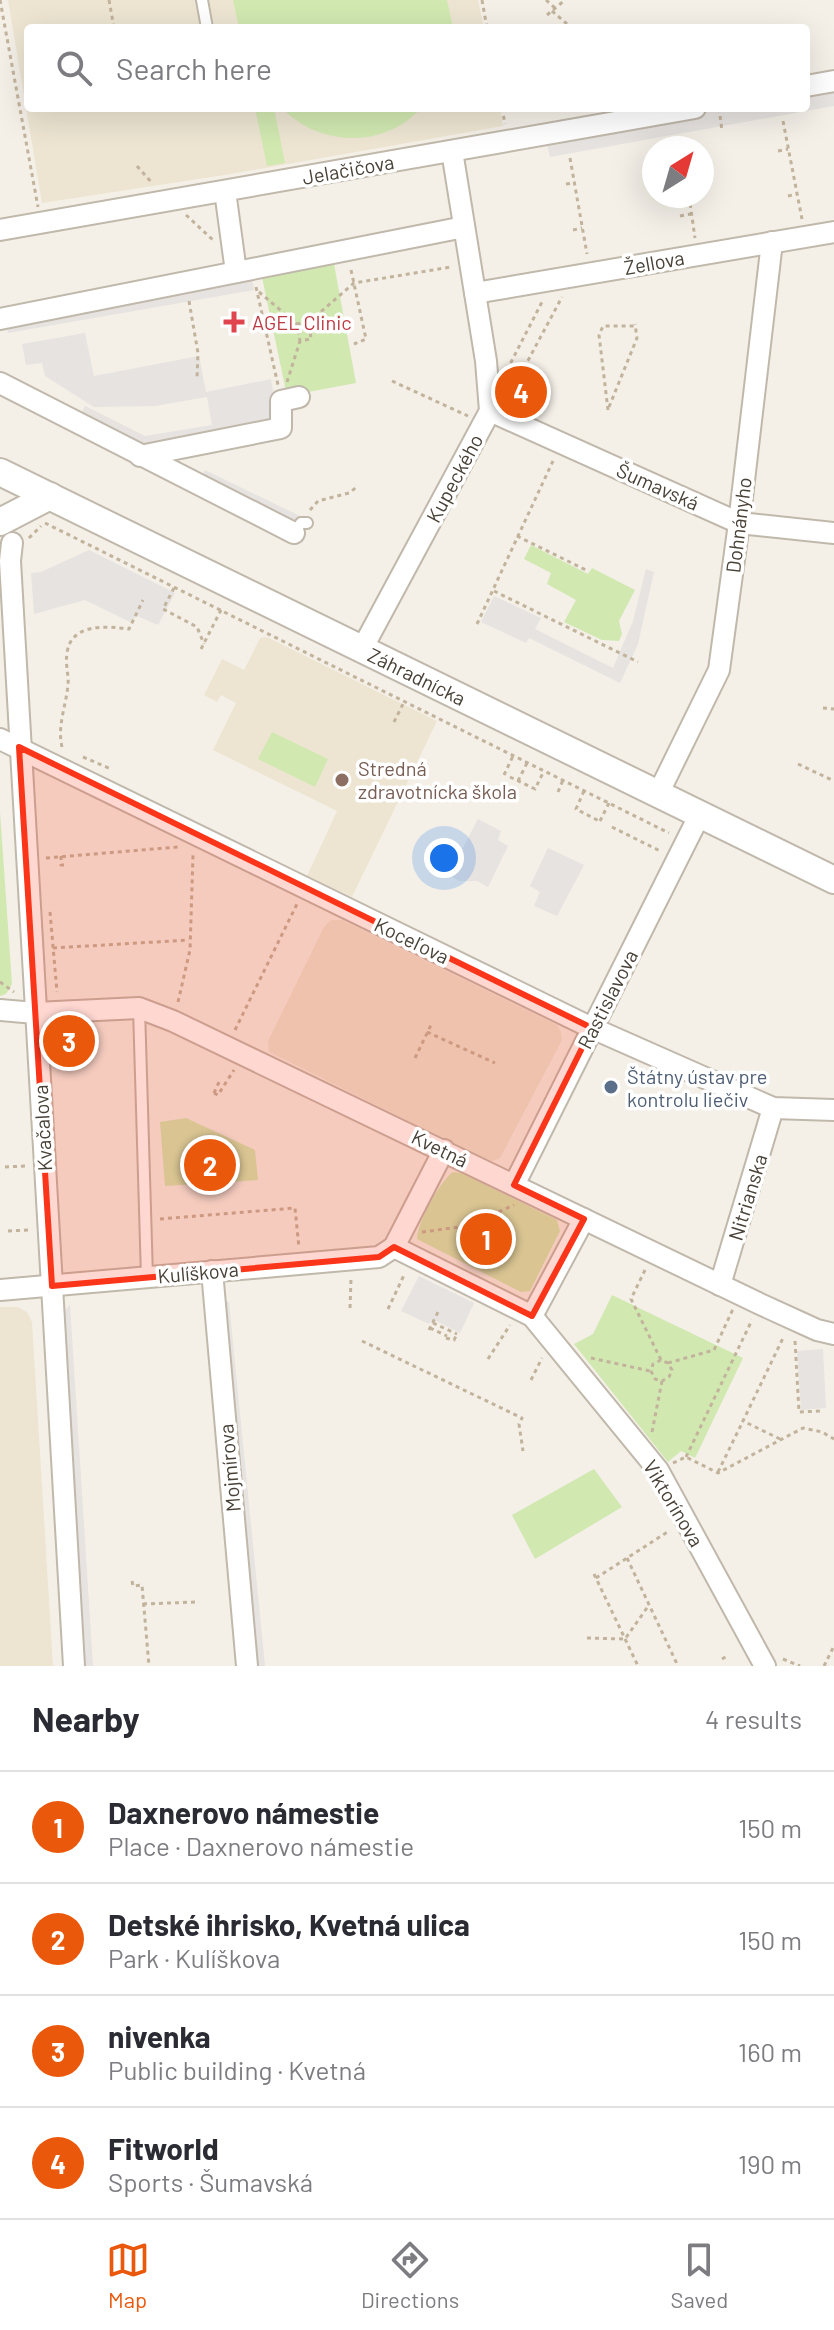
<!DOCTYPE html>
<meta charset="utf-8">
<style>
body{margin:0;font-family:Barlow,sans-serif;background:#f7f7f7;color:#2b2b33}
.compass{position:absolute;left:642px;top:136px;width:72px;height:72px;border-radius:50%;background:#fff;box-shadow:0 8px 32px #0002;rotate:37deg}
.you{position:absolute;left:444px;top:858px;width:28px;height:28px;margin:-20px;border:6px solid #fff;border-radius:50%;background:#1a73e8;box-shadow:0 0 0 12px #1a73e833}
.badge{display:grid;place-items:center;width:52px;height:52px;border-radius:50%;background:#ea580c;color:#fff;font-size:26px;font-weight:700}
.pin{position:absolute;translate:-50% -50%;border:4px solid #fff;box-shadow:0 2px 8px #0006}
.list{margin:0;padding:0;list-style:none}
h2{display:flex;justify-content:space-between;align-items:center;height:104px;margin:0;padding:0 32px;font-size:34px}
h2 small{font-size:26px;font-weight:400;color:#7c7c81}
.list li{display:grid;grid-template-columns:52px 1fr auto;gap:24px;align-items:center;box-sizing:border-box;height:112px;padding:0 32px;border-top:2px solid #e1e1e2}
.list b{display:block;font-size:30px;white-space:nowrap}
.list p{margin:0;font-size:26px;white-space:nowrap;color:#7c7c81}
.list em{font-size:26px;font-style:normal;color:#7c7c81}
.icon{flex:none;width:44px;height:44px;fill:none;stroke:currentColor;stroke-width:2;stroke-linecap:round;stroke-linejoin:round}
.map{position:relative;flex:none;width:834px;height:1666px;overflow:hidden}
.search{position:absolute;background:#fff;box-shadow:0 8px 32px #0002;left:24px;right:24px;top:24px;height:88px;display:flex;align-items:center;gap:20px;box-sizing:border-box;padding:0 28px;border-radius:8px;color:#7c7c81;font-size:30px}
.sheet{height:552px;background:#fff}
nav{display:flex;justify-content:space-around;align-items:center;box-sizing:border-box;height:112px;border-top:2px solid #e1e1e2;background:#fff;font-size:22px;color:#7c7c81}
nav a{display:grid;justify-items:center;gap:4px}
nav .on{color:#ea580c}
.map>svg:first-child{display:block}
</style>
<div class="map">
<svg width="834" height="1666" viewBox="0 0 834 1666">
<rect width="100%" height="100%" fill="#f4f0e8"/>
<g fill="#ede5d2">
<path d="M 8,0 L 478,0 L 484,28 L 28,28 L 28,108 L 500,108 L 503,126 L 231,174 L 42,203 Z"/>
<path d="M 267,637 L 437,721 L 352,897 L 307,876 L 337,811 L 213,750 L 236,703 L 221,695 L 217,702 L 204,695 L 222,659 L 244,670 L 260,638 Z"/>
<path d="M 331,920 L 342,920 L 557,1025 L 561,1032 L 562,1040 L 500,1158 L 493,1161 L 487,1160 L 269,1052 L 268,1041 L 324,927 Z"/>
<path d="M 0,1307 L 18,1307 L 27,1312 L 32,1322 L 53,1666 L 0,1666 Z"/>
</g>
<g fill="#d1e8b1">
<path d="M 233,0 L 447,0 L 453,28 L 239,28 Z"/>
<path d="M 255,108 L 274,108 L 285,163 L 267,166 Z"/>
<path d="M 282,108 L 421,108 C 385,149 319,147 282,108 Z"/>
<path d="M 334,264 L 356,383 L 287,396 L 262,277 Z"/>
<path d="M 531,545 L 588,574 L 592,568 L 635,590 L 619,621 L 622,634 L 619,641 L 602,640 L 564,622 L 576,600 L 547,584 L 551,573 L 524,559 Z"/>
<path d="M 272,732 L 328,759 L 315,787 L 258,759 Z"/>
<path d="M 0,812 L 12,984 L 6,994 L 0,996 Z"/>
<path d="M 186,1118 L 255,1150 L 258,1180 L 165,1186 L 160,1122 Z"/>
<path d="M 453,1172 L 461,1173 L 557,1220 L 560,1231 L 530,1291 L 521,1292 L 417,1239 C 417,1223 440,1181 453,1172 Z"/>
<path d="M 612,1295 L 743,1358 L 695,1458 L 681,1451 L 668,1462 L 574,1344 L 593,1334 Z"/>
<path d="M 594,1469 L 622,1507 L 535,1559 L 512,1515 Z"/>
</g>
<g fill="#e6e3e0">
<path d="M 834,89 L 834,106 L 550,157 L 546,141 L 727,108 L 806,108 L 806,94 Z"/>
<path d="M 252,279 L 254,290 L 8,333 L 7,323 Z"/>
<path d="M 85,333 L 94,376 L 199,356 L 206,392 L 271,379 L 279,425 L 149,449 L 79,418 L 85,406 L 145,436 L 212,425 L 207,397 L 155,406 L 94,407 L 45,376 L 42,363 L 26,365 L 22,344 Z"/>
<path d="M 205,470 L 300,516 L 295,527 L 200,480 Z"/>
<path d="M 89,550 L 175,593 L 158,625 L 137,616 L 130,622 L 85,600 L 34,614 L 31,573 L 41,572 Z"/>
<path d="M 646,569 L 654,572 L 638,644 L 620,683 L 529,638 L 526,643 L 481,622 L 494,596 L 541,618 L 535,629 L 613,668 L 633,621 Z"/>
<path d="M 478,819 L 501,831 L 498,840 L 508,846 L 488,887 L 477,881 L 459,881 L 449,875 Z"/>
<path d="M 548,848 L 584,865 L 557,916 L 534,906 L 540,892 L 530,886 Z"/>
<path d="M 419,1276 L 474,1303 L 460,1333 L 432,1319 L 429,1324 L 401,1311 Z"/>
<path d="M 217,1298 L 229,1302 L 265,1666 L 253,1666 Z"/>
<path d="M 70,1305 L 93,1666 L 80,1666 L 57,1319 Z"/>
<path d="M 823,1349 L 826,1408 L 801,1410 L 797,1351 Z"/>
</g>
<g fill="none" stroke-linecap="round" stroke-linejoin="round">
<g stroke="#c0b8ab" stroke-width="14">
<g id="service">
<path d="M 202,0 L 207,28"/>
<path d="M 294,533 L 301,523 L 307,523"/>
<path d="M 139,1008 L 147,1277"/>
</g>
</g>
<g stroke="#c0b8ab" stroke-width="24">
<g id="minor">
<path d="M 806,86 L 834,81"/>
<path d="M 225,191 L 236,272"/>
<path d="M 0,230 L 695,108"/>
<path d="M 475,293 L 834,232"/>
<path d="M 0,319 L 464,227"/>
<path d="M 0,383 L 294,533"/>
<path d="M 490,411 L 739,523 L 834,533"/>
<path d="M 140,456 L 281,428 L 281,401 L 299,397"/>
<path d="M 12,543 L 10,561 L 74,1666"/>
<path d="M 362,649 L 490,411 L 486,361 L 452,151"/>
<path d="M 0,739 L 592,1028 L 773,1108 L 834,1110"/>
<path d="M 658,794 L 719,670 L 739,523 L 772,242"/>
<path d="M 0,1010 L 35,1013 L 139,1008 L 173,1021 L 760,1304 L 817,1330 L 834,1334"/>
<path d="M 514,1185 L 700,814"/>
<path d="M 394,1247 L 532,1316 L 658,1470 L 765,1666"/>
<path d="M 212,1271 L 247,1666"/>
<path d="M 720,1285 L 773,1108"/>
<path d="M 0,1290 L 379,1257 L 394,1247 L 444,1150"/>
<path d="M 532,1316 L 584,1219"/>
</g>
</g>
<g stroke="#c0b8ab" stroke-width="30">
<g id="tertiary">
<path d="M 0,472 L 834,880"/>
<path d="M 0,522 L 50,496"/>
</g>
</g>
<g stroke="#c2b39c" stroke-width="3" stroke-dasharray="4 4" stroke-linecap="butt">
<path d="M 0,0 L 38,207"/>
<path d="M 109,0 L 114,28"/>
<path d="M 482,0 L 487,28"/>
<path d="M 546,0 L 555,8"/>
<path d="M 552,11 L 567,24"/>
<path d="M 547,15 L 565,0"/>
<path d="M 502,108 L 505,124"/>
<path d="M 719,108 L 722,131"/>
<path d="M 783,121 L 802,219"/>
<path d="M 680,138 L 681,148"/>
<path d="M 778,151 L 788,149"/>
<path d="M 570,158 L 587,254"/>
<path d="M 137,166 L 153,184"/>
<path d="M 566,184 L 575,183"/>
<path d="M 689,196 L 695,238"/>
<path d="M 788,196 L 797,194"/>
<path d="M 186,215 L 213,240"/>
<path d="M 680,216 L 691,214"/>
<path d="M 573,230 L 582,228"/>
<path d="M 351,270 L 366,339 L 354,344"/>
<path d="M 256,287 L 278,385"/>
<path d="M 259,292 L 297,324 L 300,341 L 311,339 L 309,322 L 297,324"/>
<path d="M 189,301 L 198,353 L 197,378"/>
<path d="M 309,322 L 354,283 L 451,267"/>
<path d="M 507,370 L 542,302"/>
<path d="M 392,381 L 468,416"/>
<path d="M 287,382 L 300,341"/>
<path d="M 509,396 L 562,297"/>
<path d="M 609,407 L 637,338 L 635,324"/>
<path d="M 608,410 L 599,335 L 603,326 L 635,326"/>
<path d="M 310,510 L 318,501 L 349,493 L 358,486"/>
<path d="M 45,523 L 669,833"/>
<path d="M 517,536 L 588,571"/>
<path d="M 29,538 L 41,526"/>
<path d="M 174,588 L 163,609 L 197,627 L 204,644"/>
<path d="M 494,591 L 638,662"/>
<path d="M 477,624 L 553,461"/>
<path d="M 201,649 L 221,610"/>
<path d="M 823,708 L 834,709"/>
<path d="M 394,722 L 404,702"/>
<path d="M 62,747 C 57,726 66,706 68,685 C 69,675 65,664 67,653 C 71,623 106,626 129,629 L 143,600"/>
<path d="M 83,757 L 111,769"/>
<path d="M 798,764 L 834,781"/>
<path d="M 504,775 L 513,756"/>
<path d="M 510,777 L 535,789 L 544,771"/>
<path d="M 518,781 L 527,763"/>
<path d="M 584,791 L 576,809 L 601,822"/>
<path d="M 558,792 L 563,780"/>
<path d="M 600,821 L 609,803"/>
<path d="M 612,827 L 660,851"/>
<path d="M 61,856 L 61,865 L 64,865"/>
<path d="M 46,858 L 178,847"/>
<path d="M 50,912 L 57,992"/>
<path d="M 53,948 L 189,940"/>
<path d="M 0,982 L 14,992"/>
<path d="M 178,1002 L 190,950 L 193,855"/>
<path d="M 235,1030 L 297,904"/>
<path d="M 427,1032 L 495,1063"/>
<path d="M 415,1058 L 432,1023"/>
<path d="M 214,1093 L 218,1095 L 234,1070"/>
<path d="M 214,1093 L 220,1080 L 219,1079"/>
<path d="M 5,1167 L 25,1166"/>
<path d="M 160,1219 L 295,1208 L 299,1248"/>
<path d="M 8,1231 L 29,1230"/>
<path d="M 422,1232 L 467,1226 L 514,1205"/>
<path d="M 645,1270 L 631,1299 L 661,1360 L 668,1363 L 672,1370 L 669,1377 L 662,1381 L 655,1379 L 651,1371 L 653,1364 L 661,1360"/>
<path d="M 350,1308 L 351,1279"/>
<path d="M 388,1309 L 405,1273"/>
<path d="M 433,1323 L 457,1334"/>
<path d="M 430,1328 L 447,1336"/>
<path d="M 429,1330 L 439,1310"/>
<path d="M 446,1338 L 454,1340 L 457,1334"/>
<path d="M 362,1341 L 522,1418 L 519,1424 L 523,1451"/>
<path d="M 795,1341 L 799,1412 L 820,1411"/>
<path d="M 591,1358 L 650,1371"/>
<path d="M 488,1359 L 510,1325"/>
<path d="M 668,1363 L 714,1350 L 733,1309"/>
<path d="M 531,1380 L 542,1358"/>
<path d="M 652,1432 L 662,1381"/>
<path d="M 780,1439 L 743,1421 L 784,1336"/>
<path d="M 686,1457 L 752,1320"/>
<path d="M 673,1463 L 686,1457 L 718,1473 L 803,1428 L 822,1432 L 834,1439"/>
<path d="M 718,1472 L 743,1421"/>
<path d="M 627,1558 L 678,1666"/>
<path d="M 594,1574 L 638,1666"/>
<path d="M 596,1578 L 669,1531"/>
<path d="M 132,1581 L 133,1586 L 142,1585 L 149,1666"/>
<path d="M 143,1604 L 196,1602"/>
<path d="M 587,1638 L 625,1639 L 649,1605"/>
<path d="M 722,1659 L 729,1655"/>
<path d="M 783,1659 L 800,1666"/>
<path d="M 824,1666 L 834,1646"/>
</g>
<use href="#service" stroke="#fff" stroke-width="10"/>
<use href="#minor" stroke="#fff" stroke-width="20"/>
<use href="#tertiary" stroke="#fff" stroke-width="26"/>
</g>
<path fill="#fa3519" fill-opacity="0.2" stroke="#fa3519" stroke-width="6" stroke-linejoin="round" d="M 19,747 L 592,1028 L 514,1185 L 584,1219 L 532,1316 L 394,1247 L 379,1257 L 52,1286 Z"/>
<path fill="#e0444e" stroke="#fff" stroke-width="3" d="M230 310h8v8h8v8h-8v8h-8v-8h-8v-8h8z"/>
<circle fill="#8d6e63" stroke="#fff" stroke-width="3" cx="342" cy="780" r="8"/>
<circle fill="#5c6f8a" stroke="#fff" stroke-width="3" cx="611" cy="1087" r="8"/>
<g text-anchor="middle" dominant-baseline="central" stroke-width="7" stroke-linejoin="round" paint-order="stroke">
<g font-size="20" fill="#484137" stroke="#fff">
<text transform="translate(348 169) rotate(-10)">Jelačičova</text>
<text transform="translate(654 262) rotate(-10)">Žellova</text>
<text transform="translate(454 478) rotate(-62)">Kupeckého</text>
<text transform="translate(658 486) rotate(24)">Šumavská</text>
<text transform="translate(738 525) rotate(-83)">Dohnányho</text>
<text transform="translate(417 676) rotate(26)">Záhradnícka</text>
<text transform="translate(412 940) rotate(26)">Koceľova</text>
<text transform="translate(607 999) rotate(-63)">Rastislavova</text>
<text transform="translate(42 1128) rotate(-93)">Kvačalova</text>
<text transform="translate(440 1148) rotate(26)">Kvetná</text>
<text transform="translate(747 1197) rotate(-73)">Nitrianska</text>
<text transform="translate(198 1272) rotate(-5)">Kulíškova</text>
<text transform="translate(229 1468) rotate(-95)">Mojmírova</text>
<text transform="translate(674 1503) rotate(59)">Viktorínova</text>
</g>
<g font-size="20" fill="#be3a42" stroke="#fff" text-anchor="start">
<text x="252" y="322">AGEL Clinic</text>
</g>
<g font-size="20" fill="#785e54" stroke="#fff" text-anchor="start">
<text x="358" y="768">Stredná<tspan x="358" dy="23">zdravotnícka škola</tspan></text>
</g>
<g font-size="20" fill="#4e5e75" stroke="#fff" text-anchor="start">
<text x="627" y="1076">Štátny ústav pre<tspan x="627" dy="23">kontrolu liečiv</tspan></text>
</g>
</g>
</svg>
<svg class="compass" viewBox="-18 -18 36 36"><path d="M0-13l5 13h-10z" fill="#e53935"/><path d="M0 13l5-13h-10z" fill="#7c7c81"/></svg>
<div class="you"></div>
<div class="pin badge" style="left:486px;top:1239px">1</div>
<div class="pin badge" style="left:210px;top:1165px">2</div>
<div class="pin badge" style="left:69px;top:1041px">3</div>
<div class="pin badge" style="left:521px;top:392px">4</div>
<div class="search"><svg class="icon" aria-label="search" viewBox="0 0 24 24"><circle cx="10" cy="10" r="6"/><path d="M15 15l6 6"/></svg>Search here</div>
</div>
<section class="sheet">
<h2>Nearby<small>4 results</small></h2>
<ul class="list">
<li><span class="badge">1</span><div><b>Daxnerovo námestie</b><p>Place · Daxnerovo námestie</p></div><em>150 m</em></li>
<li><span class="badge">2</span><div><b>Detské ihrisko, Kvetná ulica</b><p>Park · Kulíškova</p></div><em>150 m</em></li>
<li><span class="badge">3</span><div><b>nivenka</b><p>Public building · Kvetná</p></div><em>160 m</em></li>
<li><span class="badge">4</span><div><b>Fitworld</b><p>Sports · Šumavská</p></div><em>190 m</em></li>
</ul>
</section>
<nav>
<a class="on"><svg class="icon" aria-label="map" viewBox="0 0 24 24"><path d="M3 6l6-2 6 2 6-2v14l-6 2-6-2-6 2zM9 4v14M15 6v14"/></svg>Map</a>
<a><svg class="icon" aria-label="directions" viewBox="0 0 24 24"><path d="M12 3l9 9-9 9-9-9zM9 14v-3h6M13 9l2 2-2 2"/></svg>Directions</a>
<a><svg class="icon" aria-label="saved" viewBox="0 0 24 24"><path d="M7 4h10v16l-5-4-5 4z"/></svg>Saved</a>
</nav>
